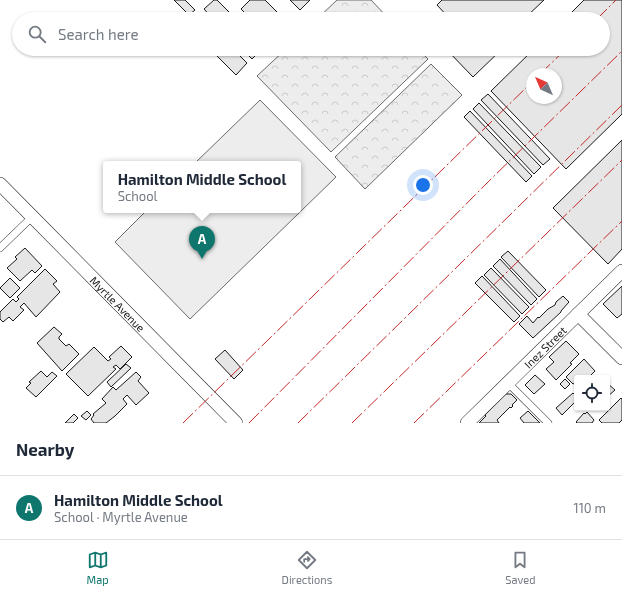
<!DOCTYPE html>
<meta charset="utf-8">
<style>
body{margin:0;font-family:"Exo 2",sans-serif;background:#f6f6f7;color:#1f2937}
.controls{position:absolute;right:12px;bottom:12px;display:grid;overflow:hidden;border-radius:4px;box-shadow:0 1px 3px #0004}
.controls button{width:36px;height:36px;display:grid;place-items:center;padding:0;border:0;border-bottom:1px solid #e0e1e3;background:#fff;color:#1f2937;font:20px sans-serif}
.compass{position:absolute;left:526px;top:68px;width:36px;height:36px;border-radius:50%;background:#fff;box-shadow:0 1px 3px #0004;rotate:316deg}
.you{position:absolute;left:423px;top:185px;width:14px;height:14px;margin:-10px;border:3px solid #fff;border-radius:50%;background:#1a73e8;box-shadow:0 0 0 6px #1a73e833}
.badge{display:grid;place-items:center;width:26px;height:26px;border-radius:50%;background:#0f766e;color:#fff;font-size:13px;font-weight:700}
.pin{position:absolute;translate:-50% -33px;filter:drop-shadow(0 1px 2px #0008)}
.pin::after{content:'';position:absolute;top:21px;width:14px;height:12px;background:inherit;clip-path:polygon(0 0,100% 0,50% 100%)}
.popup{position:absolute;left:103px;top:161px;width:198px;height:52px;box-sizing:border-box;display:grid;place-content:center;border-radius:4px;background:#fff;filter:drop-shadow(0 1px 3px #0005);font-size:13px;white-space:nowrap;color:#747a83}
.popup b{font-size:15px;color:#1f2937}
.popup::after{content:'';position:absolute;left:50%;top:100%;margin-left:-8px;border:8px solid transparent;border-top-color:#fff}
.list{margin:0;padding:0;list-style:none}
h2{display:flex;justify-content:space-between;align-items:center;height:52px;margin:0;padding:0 16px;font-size:17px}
h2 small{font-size:13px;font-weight:400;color:#747a83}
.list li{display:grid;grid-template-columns:26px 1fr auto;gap:12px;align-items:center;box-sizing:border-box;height:64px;padding:0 16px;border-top:1px solid #e0e1e3}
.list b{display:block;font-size:15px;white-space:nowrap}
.list p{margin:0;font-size:13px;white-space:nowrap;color:#747a83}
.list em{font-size:13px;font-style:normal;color:#747a83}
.icon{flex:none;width:22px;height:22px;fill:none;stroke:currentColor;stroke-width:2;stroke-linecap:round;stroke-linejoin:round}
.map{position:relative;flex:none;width:622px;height:423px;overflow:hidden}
.search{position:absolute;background:#fff;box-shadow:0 1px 3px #0004;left:12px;right:12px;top:12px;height:44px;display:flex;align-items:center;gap:10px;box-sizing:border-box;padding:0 14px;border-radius:22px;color:#747a83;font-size:15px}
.sheet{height:116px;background:#fff}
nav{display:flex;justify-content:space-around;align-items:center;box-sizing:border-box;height:56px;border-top:1px solid #e0e1e3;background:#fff;font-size:11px;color:#747a83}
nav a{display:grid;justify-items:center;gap:2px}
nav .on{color:#0f766e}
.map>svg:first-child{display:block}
</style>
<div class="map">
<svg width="622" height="423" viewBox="0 0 622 423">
<defs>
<pattern id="park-crowns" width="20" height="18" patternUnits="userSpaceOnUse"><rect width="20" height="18" fill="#ededed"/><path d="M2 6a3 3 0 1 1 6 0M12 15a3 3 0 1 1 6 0" fill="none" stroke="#cbcbcb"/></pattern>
</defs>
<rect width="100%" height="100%" fill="#fff"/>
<path fill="#ededed" stroke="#6a6a6a" d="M 260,100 L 336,177 L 190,319 L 115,242 L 147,210 L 298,210 L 298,164 L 194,164 Z"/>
<g fill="url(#park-crowns)" stroke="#6a6a6a">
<path d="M 337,0 L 371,0 L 389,19 L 317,19 Z"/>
<path d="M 286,49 L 418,49 L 428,59 L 331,152 L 257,76 Z"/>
<path d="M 431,64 L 462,95 L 365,189 L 335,157 Z"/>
</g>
<g fill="#e6e6e6" stroke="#1a1a1a" fill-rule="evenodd">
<path d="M 174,0 L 185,0 L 195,10 L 189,15 Z"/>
<path d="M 214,0 L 217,0 L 236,19 L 213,19 L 204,9 Z"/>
<path d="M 250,0 L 265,0 L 284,19 L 251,19 L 241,9 Z"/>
<path d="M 290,0 L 310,0 L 300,10 Z"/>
<path d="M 442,0 L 544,0 L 525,18 L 525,19 L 450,19 L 437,5 Z"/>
<path d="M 584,0 L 622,0 L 622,114 L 566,169 L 491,91 L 534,49 L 603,49 L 603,19 L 565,19 ZM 532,74 L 556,74 L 556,98 L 532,98 Z"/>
<path d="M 216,49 L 233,49 L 247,63 L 236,75 L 213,52 Z"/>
<path d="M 242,49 L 262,49 L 252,59 Z"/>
<path d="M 446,49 L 502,49 L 473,77 Z"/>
<path d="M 488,94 L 550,159 L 543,165 L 481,100 Z"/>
<path d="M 479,103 L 541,167 L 534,174 L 473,109 Z"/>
<path d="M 470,111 L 532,176 L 526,182 L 464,117 Z"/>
<path d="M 622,140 L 622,249 L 608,264 L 553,208 Z"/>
<path d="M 25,248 L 42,266 L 35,273 L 32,270 L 20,281 L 7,268 L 17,259 L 15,257 Z"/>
<path d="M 508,251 L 546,290 L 539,297 L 501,257 Z"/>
<path d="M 500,259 L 537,299 L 531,305 L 493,266 Z"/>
<path d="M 491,268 L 529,307 L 522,314 L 484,275 Z"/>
<path d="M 45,269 L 57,281 L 53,284 L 60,292 L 36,317 L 24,303 L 20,307 L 24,310 L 13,321 L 9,317 L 3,322 L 0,319 L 0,312 L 13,299 L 16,302 L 19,299 L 17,297 Z"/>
<path d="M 482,276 L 520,316 L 514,322 L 475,283 Z"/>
<path d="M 10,278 L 20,288 L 10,298 L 0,288 Z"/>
<path d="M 622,286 L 622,314 L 617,318 L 603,304 Z"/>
<path d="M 563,296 L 569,302 L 561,311 L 561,312 L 533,338 L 519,324 L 527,316 L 533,323 L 538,317 L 539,318 L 548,309 L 555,305 L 556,302 Z"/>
<path d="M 54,327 L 62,334 L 59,337 L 59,339 L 66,346 L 69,344 L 79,354 L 62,371 L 37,343 Z"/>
<path d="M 566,341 L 579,354 L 570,363 L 572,364 L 556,380 L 546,369 L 554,362 L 549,357 Z"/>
<path d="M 121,346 L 132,357 L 120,369 L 116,365 L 113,367 L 116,369 L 88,396 L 66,374 L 94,347 L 108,361 L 111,359 L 109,357 Z"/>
<path d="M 225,350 L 243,370 L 234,379 L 215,359 Z"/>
<path d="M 584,359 L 595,371 L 588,378 L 577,378 L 577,385 L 575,383 L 573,384 L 566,377 Z"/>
<path d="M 126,364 L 131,368 L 111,387 L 107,382 Z"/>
<path d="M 41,371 L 47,377 L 52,372 L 57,376 L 36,397 L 26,388 L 31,383 L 29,382 Z"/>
<path d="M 136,372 L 141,377 L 138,381 L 149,393 L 136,405 L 127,395 L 123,399 L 127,404 L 115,416 L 106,423 L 94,423 L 91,419 L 94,415 L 93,414 L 106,403 L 102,399 L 113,387 L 116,390 Z"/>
<path d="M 535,375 L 545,384 L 534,394 L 525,385 Z"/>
<path d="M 565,379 L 570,384 L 565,389 L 560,384 Z"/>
<path d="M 607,383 L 615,390 L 607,397 Z"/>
<path d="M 573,393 L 577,397 L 577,400 L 562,415 L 556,408 Z"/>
<path d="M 506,394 L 511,394 L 517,400 L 512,405 L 513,406 L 511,408 L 510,407 L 497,420 L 499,423 L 479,423 L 486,416 L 485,415 Z"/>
<path d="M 621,398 L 622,399 L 622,420 L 619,423 L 602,423 L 599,420 Z"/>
<path d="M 87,411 L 91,415 L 86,420 L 81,416 Z"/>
<path d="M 528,411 L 540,423 L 524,423 L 520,418 Z"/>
<path d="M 587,412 L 594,420 L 592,423 L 577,423 L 576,422 L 584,413 L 585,414 Z"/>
<path d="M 74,414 L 78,418 L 73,423 L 65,423 Z"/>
</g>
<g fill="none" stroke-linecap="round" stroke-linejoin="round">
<g stroke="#1a1a1a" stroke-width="8">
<g id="lane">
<path d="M 0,248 L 33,216"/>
<path d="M 508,383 L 548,423"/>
</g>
</g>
<g stroke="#1a1a1a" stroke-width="14">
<g id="street">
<path id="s1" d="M 0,184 L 236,423"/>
<path d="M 578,314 L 622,358"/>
<path id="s2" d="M 467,423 L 622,271"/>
</g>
</g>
<use href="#lane" stroke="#fff" stroke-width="7"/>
<use href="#street" stroke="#fff" stroke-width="13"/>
<g stroke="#c62828" stroke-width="1" stroke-dasharray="14 3 2 3" stroke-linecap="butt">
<path d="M 597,19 L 616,0"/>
<path d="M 540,74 L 566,49"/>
<path d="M 183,423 L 532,82"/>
<path d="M 249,423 L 489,181 L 622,51"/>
<path d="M 298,423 L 622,105"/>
<path d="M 352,423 L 622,160"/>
<path d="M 414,423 L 622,221"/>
</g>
</g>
<g text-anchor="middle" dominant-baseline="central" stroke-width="3" stroke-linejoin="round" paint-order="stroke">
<g font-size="11" fill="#1a1a1a" stroke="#fff">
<text stroke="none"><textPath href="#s1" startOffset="168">Myrtle Avenue</textPath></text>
<text stroke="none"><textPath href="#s2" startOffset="109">Inez Street</textPath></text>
</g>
</g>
</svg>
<div class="controls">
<button><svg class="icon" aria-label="locate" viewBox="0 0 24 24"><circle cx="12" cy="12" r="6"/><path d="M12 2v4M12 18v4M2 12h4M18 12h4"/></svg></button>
</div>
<svg class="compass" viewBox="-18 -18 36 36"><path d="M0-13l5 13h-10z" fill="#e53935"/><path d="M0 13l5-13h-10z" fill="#747a83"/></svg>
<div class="you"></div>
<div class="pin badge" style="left:202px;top:259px">A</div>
<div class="popup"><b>Hamilton Middle School</b>School</div>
<div class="search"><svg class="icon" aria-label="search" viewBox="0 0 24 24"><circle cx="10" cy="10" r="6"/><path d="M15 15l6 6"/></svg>Search here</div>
</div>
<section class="sheet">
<h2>Nearby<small></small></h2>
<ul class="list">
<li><span class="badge">A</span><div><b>Hamilton Middle School</b><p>School · Myrtle Avenue</p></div><em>110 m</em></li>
</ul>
</section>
<nav>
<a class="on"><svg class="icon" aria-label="map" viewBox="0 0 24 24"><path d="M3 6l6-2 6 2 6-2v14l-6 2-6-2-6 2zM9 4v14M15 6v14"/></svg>Map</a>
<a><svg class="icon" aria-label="directions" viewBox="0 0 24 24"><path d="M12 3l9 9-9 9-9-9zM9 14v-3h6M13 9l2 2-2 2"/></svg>Directions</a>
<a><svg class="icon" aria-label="saved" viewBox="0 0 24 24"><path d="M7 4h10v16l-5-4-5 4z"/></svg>Saved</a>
</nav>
